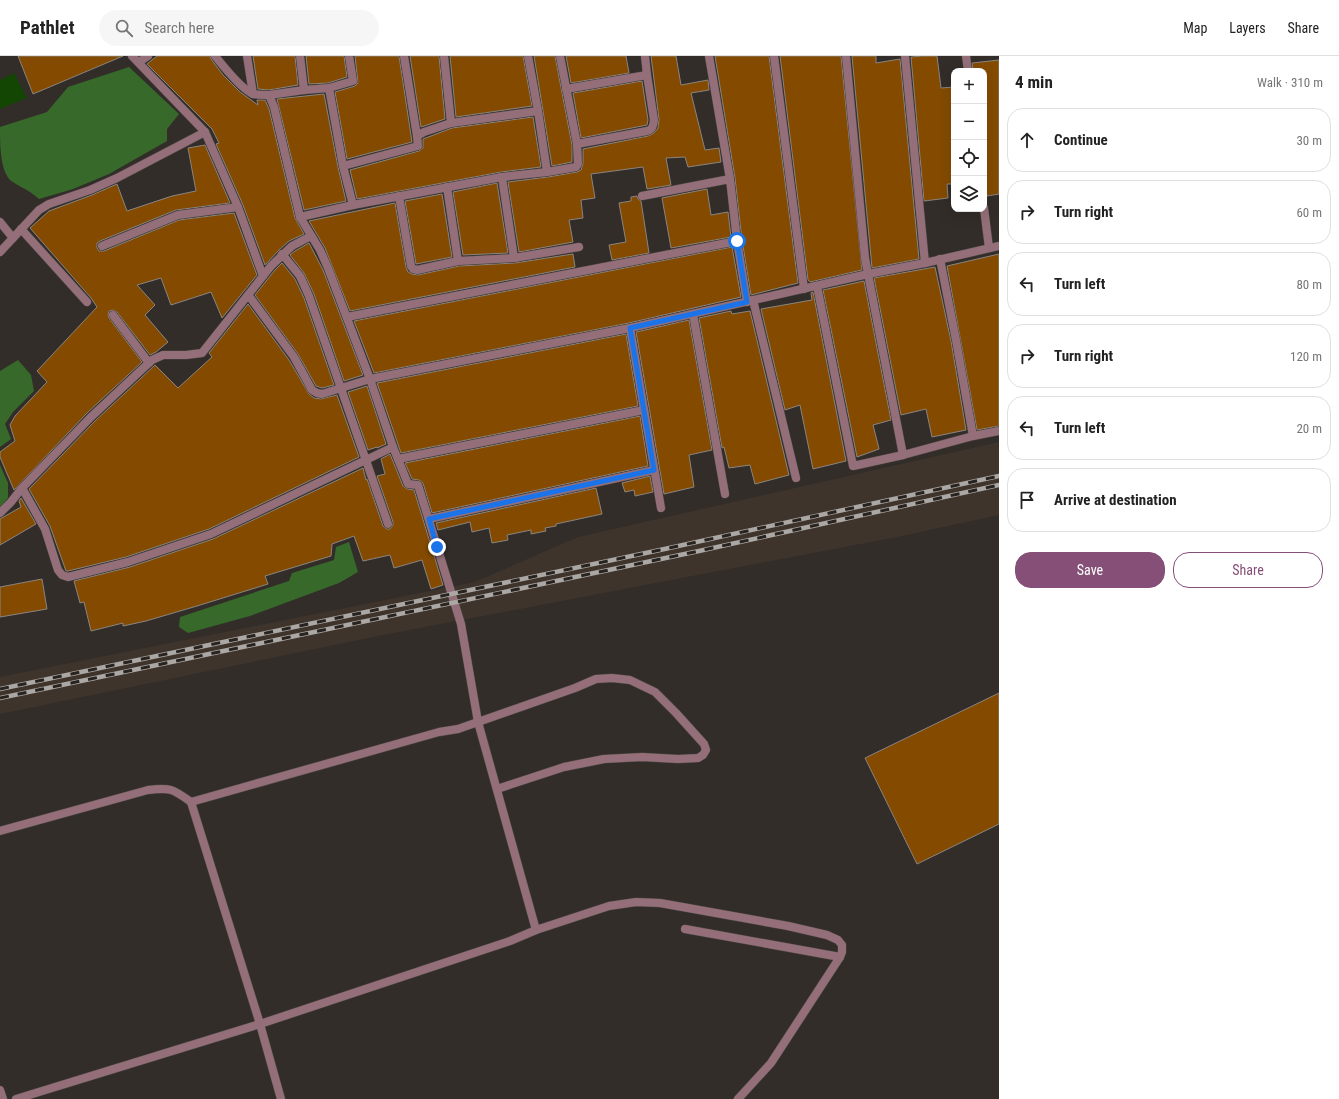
<!DOCTYPE html>
<meta charset="utf-8">
<style>
body{margin:0;font-family:"Roboto Condensed",sans-serif;background:#f6f6f6;color:#222}
.controls{position:absolute;right:12px;top:12px;display:grid;overflow:hidden;border-radius:8px;box-shadow:0 4px 16px #0002}
.controls button{width:36px;height:36px;display:grid;place-items:center;padding:0;border:0;border-bottom:1px solid #e0e0e0;background:#fff;color:#222;font:20px sans-serif}
.stop{position:absolute;width:12px;height:12px;margin:-9px;border:3px solid #1a73e8;border-radius:50%;background:#fff}
.stop.end{background:#1a73e8;border-color:#fff;box-shadow:0 1px 4px #0008}
.list{margin:0;padding:0;list-style:none}
h2{display:flex;justify-content:space-between;align-items:center;height:52px;margin:0;padding:0 16px;font-size:17px}
h2 small{font-size:13px;font-weight:400;color:#767676}
.list li{display:grid;grid-template-columns:26px 1fr auto;gap:12px;align-items:center;box-sizing:border-box;height:64px;margin:0 8px 8px;padding:0 8px;border:1px solid #e0e0e0;border-radius:16px}
.list b{display:block;font-size:15px;white-space:nowrap}
.list em{font-size:13px;font-style:normal;color:#767676}
.actions{display:flex;gap:8px;padding:12px 16px}
.actions a{flex:1;padding:9px 0;border:1px solid #854f77;border-radius:16px;text-align:center;font-size:14px;color:#854f77}
.actions .main{background:#854f77;color:#fff}
.icon{flex:none;width:22px;height:22px;fill:none;stroke:currentColor;stroke-width:2;stroke-linecap:round;stroke-linejoin:round}
.map{position:relative;flex:none;width:999px;height:1043px;overflow:hidden}
header{display:flex;align-items:center;gap:24px;box-sizing:border-box;height:56px;padding:0 20px;background:#fff;border-bottom:1px solid #e0e0e0}
header strong{font-size:19px}
nav{display:flex;gap:22px;margin-inline-start:auto;font-size:14px}
.search{width:280px;height:36px;background:#f6f6f6;display:flex;align-items:center;gap:10px;box-sizing:border-box;padding:0 14px;border-radius:22px;color:#767676;font-size:15px}
main{display:flex}
aside{flex:1;background:#fff}
.map>svg:first-child{display:block}
</style>
<header>
<strong>Pathlet</strong>
<div class="search"><svg class="icon" aria-label="search" viewBox="0 0 24 24"><circle cx="10" cy="10" r="6"/><path d="M15 15l6 6"/></svg>Search here</div>
<nav><a>Map</a><a>Layers</a><a>Share</a></nav>
</header>
<main>
<div class="map">
<svg width="999" height="1043" viewBox="0 0 999 1043">
<rect width="100%" height="100%" fill="#322d29"/>
<path fill="#3e342c" d="M 999,386 L 999,459 L 897,481 L 383,579 L 0,658 L 0,621 L 475,526 L 578,481 Z"/>
<path fill="#134503" d="M 14,17 L 27,42 L 0,53 L 0,24 Z"/>
<g fill="#37692b">
<path d="M 129,11 L 179,58 L 167,73 L 167,85 L 109,118 L 73,133 L 39,143 C 28,133 21,132 10,124 C 0,113 0,88 0,71 L 47,56 L 68,31 Z"/>
<path d="M 18,304 L 31,319 L 34,335 L 13,356 L 5,368 L 11,383 L 0,391 L 0,315 Z"/>
<path d="M 0,409 L 8,427 L 8,442 L 0,451 Z"/>
<path d="M 349,486 L 358,516 L 339,527 L 250,560 L 188,577 L 179,571 L 180,561 L 289,525 L 292,517 L 334,504 L 336,491 Z"/>
</g>
<g fill="#844b00" stroke="#8a8580">
<path d="M 18,0 L 123,0 L 33,38 Z"/>
<path d="M 157,0 L 210,0 L 211,3 L 223,19 L 240,36 L 258,49 L 257,44 L 265,44 L 269,53 L 295,162 L 304,178 L 289,185 L 279,194 L 265,209 L 243,149 L 216,88 L 219,87 L 212,73 L 147,8 Z"/>
<path d="M 253,0 L 295,0 L 298,29 L 269,34 L 258,33 Z"/>
<path d="M 306,0 L 344,0 L 347,21 L 328,27 L 309,28 Z"/>
<path d="M 355,0 L 399,0 L 412,86 L 347,103 L 335,36 L 355,30 L 358,27 Z"/>
<path d="M 410,0 L 439,0 L 445,63 L 421,71 Z"/>
<path d="M 450,0 L 523,0 L 532,50 L 456,61 Z"/>
<path d="M 534,0 L 555,0 L 572,89 L 572,106 L 552,110 Z"/>
<path d="M 566,0 L 626,0 L 629,17 L 571,27 Z"/>
<path d="M 651,0 L 676,0 L 681,29 L 708,24 L 709,34 L 691,37 L 705,94 L 719,92 L 721,106 L 688,111 L 685,101 L 666,102 L 671,129 L 647,133 L 643,111 L 591,118 L 595,142 L 581,144 L 583,162 L 569,164 L 573,186 L 519,196 L 508,126 L 548,121 L 577,116 L 581,114 L 583,108 L 583,93 L 648,80 L 654,77 L 658,72 L 659,63 Z"/>
<path d="M 715,0 L 769,0 L 798,227 L 751,239 L 742,184 L 735,122 Z"/>
<path d="M 780,0 L 841,0 L 862,214 L 810,226 L 808,224 Z"/>
<path d="M 852,0 L 876,0 L 876,7 L 900,3 L 919,203 L 872,212 Z"/>
<path d="M 923,0 L 937,0 L 941,32 L 954,31 L 954,128 L 947,128 L 948,142 L 924,145 L 911,1 Z"/>
<path d="M 999,4 L 999,138 L 987,140 L 984,120 L 984,15 L 973,15 L 972,7 Z"/>
<path d="M 642,25 L 648,64 L 647,69 L 581,82 L 573,37 Z"/>
<path d="M 324,38 L 338,111 L 346,145 L 304,154 L 277,43 Z"/>
<path d="M 533,61 L 541,111 L 501,116 L 357,143 L 350,114 L 419,95 L 423,92 L 423,83 L 452,72 Z"/>
<path d="M 205,89 L 230,147 L 176,154 L 100,185 L 97,187 L 97,192 L 99,195 L 104,195 L 179,164 L 234,157 L 257,219 L 222,262 L 211,236 L 171,249 L 161,222 L 137,229 L 155,249 L 145,259 L 168,286 L 156,296 L 150,299 L 117,256 L 113,254 L 109,255 L 108,259 L 109,262 L 142,306 L 87,357 L 14,434 L 0,401 L 0,396 L 15,385 L 10,369 L 15,360 L 47,326 L 37,315 L 97,251 L 91,242 L 30,172 L 49,155 L 92,139 L 117,128 L 127,155 L 172,140 L 196,135 L 188,92 Z"/>
<path d="M 497,127 L 508,197 L 463,199 L 453,136 Z"/>
<path d="M 707,133 L 711,159 L 728,156 L 731,181 L 671,192 L 662,142 Z"/>
<path d="M 442,138 L 452,201 L 416,208 L 405,145 Z"/>
<path d="M 637,140 L 638,143 L 641,145 L 649,197 L 612,204 L 609,189 L 626,186 L 619,147 L 631,145 L 631,141 Z"/>
<path d="M 395,147 L 406,211 L 408,216 L 412,218 L 418,219 L 459,210 L 515,207 L 573,198 L 575,211 L 350,255 L 325,192 L 309,165 Z"/>
<path d="M 309,187 L 323,214 L 363,319 L 344,325 L 314,238 L 304,217 L 290,199 L 295,195 Z"/>
<path d="M 732,191 L 741,241 L 629,267 L 374,317 L 354,265 Z"/>
<path d="M 999,198 L 999,370 L 977,374 L 947,210 Z"/>
<path d="M 282,207 L 295,223 L 304,242 L 334,329 L 322,332 L 316,330 L 298,298 L 255,239 L 275,214 Z"/>
<path d="M 935,211 L 951,285 L 966,374 L 932,381 L 926,353 L 901,359 L 874,222 Z"/>
<path d="M 864,225 L 891,364 L 873,369 L 879,393 L 857,401 L 823,234 Z"/>
<path d="M 813,236 L 846,405 L 813,413 L 800,349 L 785,354 L 761,253 L 812,244 L 811,237 Z"/>
<path d="M 248,248 L 289,304 L 309,338 L 314,342 L 321,343 L 337,339 L 359,401 L 209,473 L 126,501 L 68,515 L 66,515 L 50,470 L 29,433 L 95,365 L 155,309 L 178,332 L 212,301 L 209,297 Z"/>
<path d="M 731,255 L 732,258 L 750,255 L 789,419 L 755,428 L 750,409 L 729,412 L 724,391 L 722,392 L 699,262 Z"/>
<path d="M 689,264 L 712,394 L 689,399 L 694,431 L 664,438 L 636,276 Z"/>
<path d="M 626,278 L 638,350 L 401,397 L 377,327 Z"/>
<path d="M 367,330 L 386,388 L 377,392 L 377,391 L 368,394 L 348,336 Z"/>
<path d="M 640,360 L 648,410 L 432,457 L 423,427 L 419,424 L 412,423 L 405,407 Z"/>
<path d="M 390,398 L 403,430 L 407,433 L 414,434 L 443,529 L 431,533 L 422,504 L 394,512 L 390,499 L 363,505 L 354,480 L 332,488 L 331,500 L 265,520 L 268,528 L 197,550 L 146,565 L 123,570 L 123,567 L 91,575 L 84,546 L 80,547 L 74,525 L 130,511 L 213,483 L 363,412 L 366,424 L 367,423 L 383,470 L 387,473 L 390,473 L 393,469 L 393,466 L 377,420 L 385,418 L 381,403 Z"/>
<path d="M 650,420 L 653,436 L 635,440 L 634,434 L 625,436 L 622,427 Z"/>
<path d="M 596,432 L 602,458 L 556,468 L 556,470 L 545,472 L 546,475 L 531,478 L 531,474 L 507,479 L 508,484 L 492,487 L 489,472 L 472,476 L 470,466 L 438,474 L 436,467 Z"/>
<path d="M 21,442 L 36,468 L 0,489 L 0,463 L 21,451 L 19,445 Z"/>
<path d="M 42,523 L 47,553 L 0,561 L 0,531 Z"/>
<path d="M 999,637 L 999,768 L 917,808 L 865,702 Z"/>
</g>
<g fill="none" stroke-linecap="round" stroke-linejoin="round">
<g stroke="#4e4945" stroke-width="9">
<g id="minor">
<path d="M 215,0 C 223,10 241,33 253,38 C 258,39 264,39 269,39 L 274,51 L 300,161"/>
<path d="M 247,0 L 253,38"/>
<path d="M 300,0 L 304,34"/>
<path d="M 349,0 L 353,25 L 329,32 L 343,110 L 353,149 L 502,121 L 547,116 L 538,55 L 528,0"/>
<path d="M 404,0 L 417,80"/>
<path d="M 444,0 L 451,67 L 538,55"/>
<path d="M 560,0 L 577,88"/>
<path d="M 645,0 L 647,19"/>
<path d="M 709,0 L 730,123"/>
<path d="M 774,0 L 804,233"/>
<path d="M 905,0 L 925,207"/>
<path d="M 966,0 L 968,15"/>
<path d="M 139,6 L 148,0"/>
<path d="M 269,39 L 304,34 L 329,32"/>
<path d="M 343,110 L 418,90 L 417,80 L 424,76 L 451,67"/>
<path d="M 547,116 L 576,111 L 578,108 L 577,88 L 647,75 C 653,73 653,70 654,64 L 647,19 L 566,33"/>
<path d="M 502,121 L 514,202"/>
<path d="M 447,131 L 458,205"/>
<path d="M 399,140 L 411,210 L 413,213 L 417,214 L 458,205 L 514,202 L 579,191"/>
<path d="M 642,140 L 730,123 L 737,185"/>
<path d="M 238,151 L 263,220"/>
<path d="M 984,152 L 989,192"/>
<path d="M 0,166 L 13,182"/>
<path d="M 21,173 L 87,246"/>
<path d="M 102,190 L 178,159 L 238,151 L 205,76 L 132,0"/>
<path d="M 0,196 L 39,154 L 49,148 L 90,134 L 117,122 L 205,76"/>
<path d="M 282,198 L 300,220 L 309,240 L 388,468"/>
<path d="M 940,203 L 956,284 L 973,380"/>
<path d="M 817,230 L 853,410 L 903,399 L 973,380 L 999,375"/>
<path d="M 249,240 L 294,301 L 312,334 L 317,337 L 322,338 L 370,323 L 328,212 L 320,194 L 300,161 L 353,149"/>
<path d="M 753,244 L 796,422"/>
<path d="M 693,258 L 725,438"/>
<path d="M 113,259 L 149,307"/>
<path d="M 347,261 L 737,185 L 747,246"/>
<path d="M 630,272 L 661,452"/>
<path d="M 903,399 L 868,218 L 925,207 L 999,190"/>
<path d="M 398,403 L 644,354"/>
<path d="M 22,432 L 45,473 L 58,514 L 62,519 L 68,521 L 128,506 L 211,478 L 393,391"/>
<path d="M 0,457 L 11,446 L 22,432 L 91,361 L 152,304 L 163,299 L 186,299 L 202,297 L 271,210 L 292,190 L 311,180"/>
<path d="M 429,463 L 654,414"/>
<path d="M 191,746 L 260,968 L 281,1043"/>
<path d="M 0,775 L 148,734 C 170,731 173,733 191,746 L 439,676 L 458,673 L 575,632 L 596,623 L 612,622 L 630,624 L 655,636 L 676,657 L 704,688 L 706,694 L 703,699 L 698,702 L 678,703 L 642,701 L 604,703 L 564,711 L 497,733"/>
<path d="M 685,873 L 840,901"/>
<path d="M 536,874 L 609,850 L 636,846 L 660,847 L 788,870 L 827,879 L 838,884 L 842,889 L 842,896 L 840,901 L 771,1007 L 738,1043"/>
<path d="M 0,1034 L 3,1043"/>
<path d="M 16,1043 L 260,968 L 510,885 L 536,874 L 478,666 L 461,568 L 418,429 L 408,428 L 393,391 L 370,323 L 630,272 L 868,218 L 865,202 L 846,0"/>
</g>
</g>
<use href="#minor" stroke="#946f79" stroke-width="8"/>
<g stroke="#aba7a4" stroke-width="4.5">
<g id="rail">
<path d="M 0,633 L 660,494 L 999,420"/>
<path d="M 0,642 L 699,495 L 999,429"/>
</g>
</g>
<use href="#rail" stroke="#28231f" stroke-width="3" stroke-dasharray="9" stroke-linecap="butt"/>
</g>
<g fill="none" stroke-linecap="round" stroke-linejoin="round">
<path stroke="#1a73e8" stroke-width="5" d="M 437,491 L 429,463 L 654,414 L 630,272 L 747,246 L 737,185"/>
</g>
</svg>
<div class="controls">
<button>+</button>
<button>−</button>
<button><svg class="icon" aria-label="locate" viewBox="0 0 24 24"><circle cx="12" cy="12" r="6"/><path d="M12 2v4M12 18v4M2 12h4M18 12h4"/></svg></button>
<button><svg class="icon" aria-label="layers" viewBox="0 0 24 24"><path d="M12 4l9 5-9 5-9-5zM3 14l9 5 9-5"/></svg></button>
</div>
<div class="stop" style="left:737px;top:185px"></div>
<div class="stop end" style="left:437px;top:491px"></div>
</div>
<aside>
<h2>4 min<small>Walk · 310 m</small></h2>
<ul class="list">
<li><svg class="icon" aria-label="ahead" viewBox="0 0 24 24"><path d="M12 20V5M6 11l6-6 6 6"/></svg><div><b>Continue</b></div><em>30 m</em></li>
<li><svg class="icon" aria-label="right" viewBox="0 0 24 24"><path d="M7 20v-9h11M14 6l5 5-5 5"/></svg><div><b>Turn right</b></div><em>60 m</em></li>
<li><svg class="icon" aria-label="left" viewBox="0 0 24 24"><path d="M17 20v-9H6M10 6l-5 5 5 5"/></svg><div><b>Turn left</b></div><em>80 m</em></li>
<li><svg class="icon" aria-label="right" viewBox="0 0 24 24"><path d="M7 20v-9h11M14 6l5 5-5 5"/></svg><div><b>Turn right</b></div><em>120 m</em></li>
<li><svg class="icon" aria-label="left" viewBox="0 0 24 24"><path d="M17 20v-9H6M10 6l-5 5 5 5"/></svg><div><b>Turn left</b></div><em>20 m</em></li>
<li><svg class="icon" aria-label="arrive" viewBox="0 0 24 24"><path d="M6 21V4h12l-3 4 3 4H6"/></svg><div><b>Arrive at destination</b></div></li>
</ul>
<div class="actions"><a class="main">Save</a><a>Share</a></div>
</aside>
</main>
